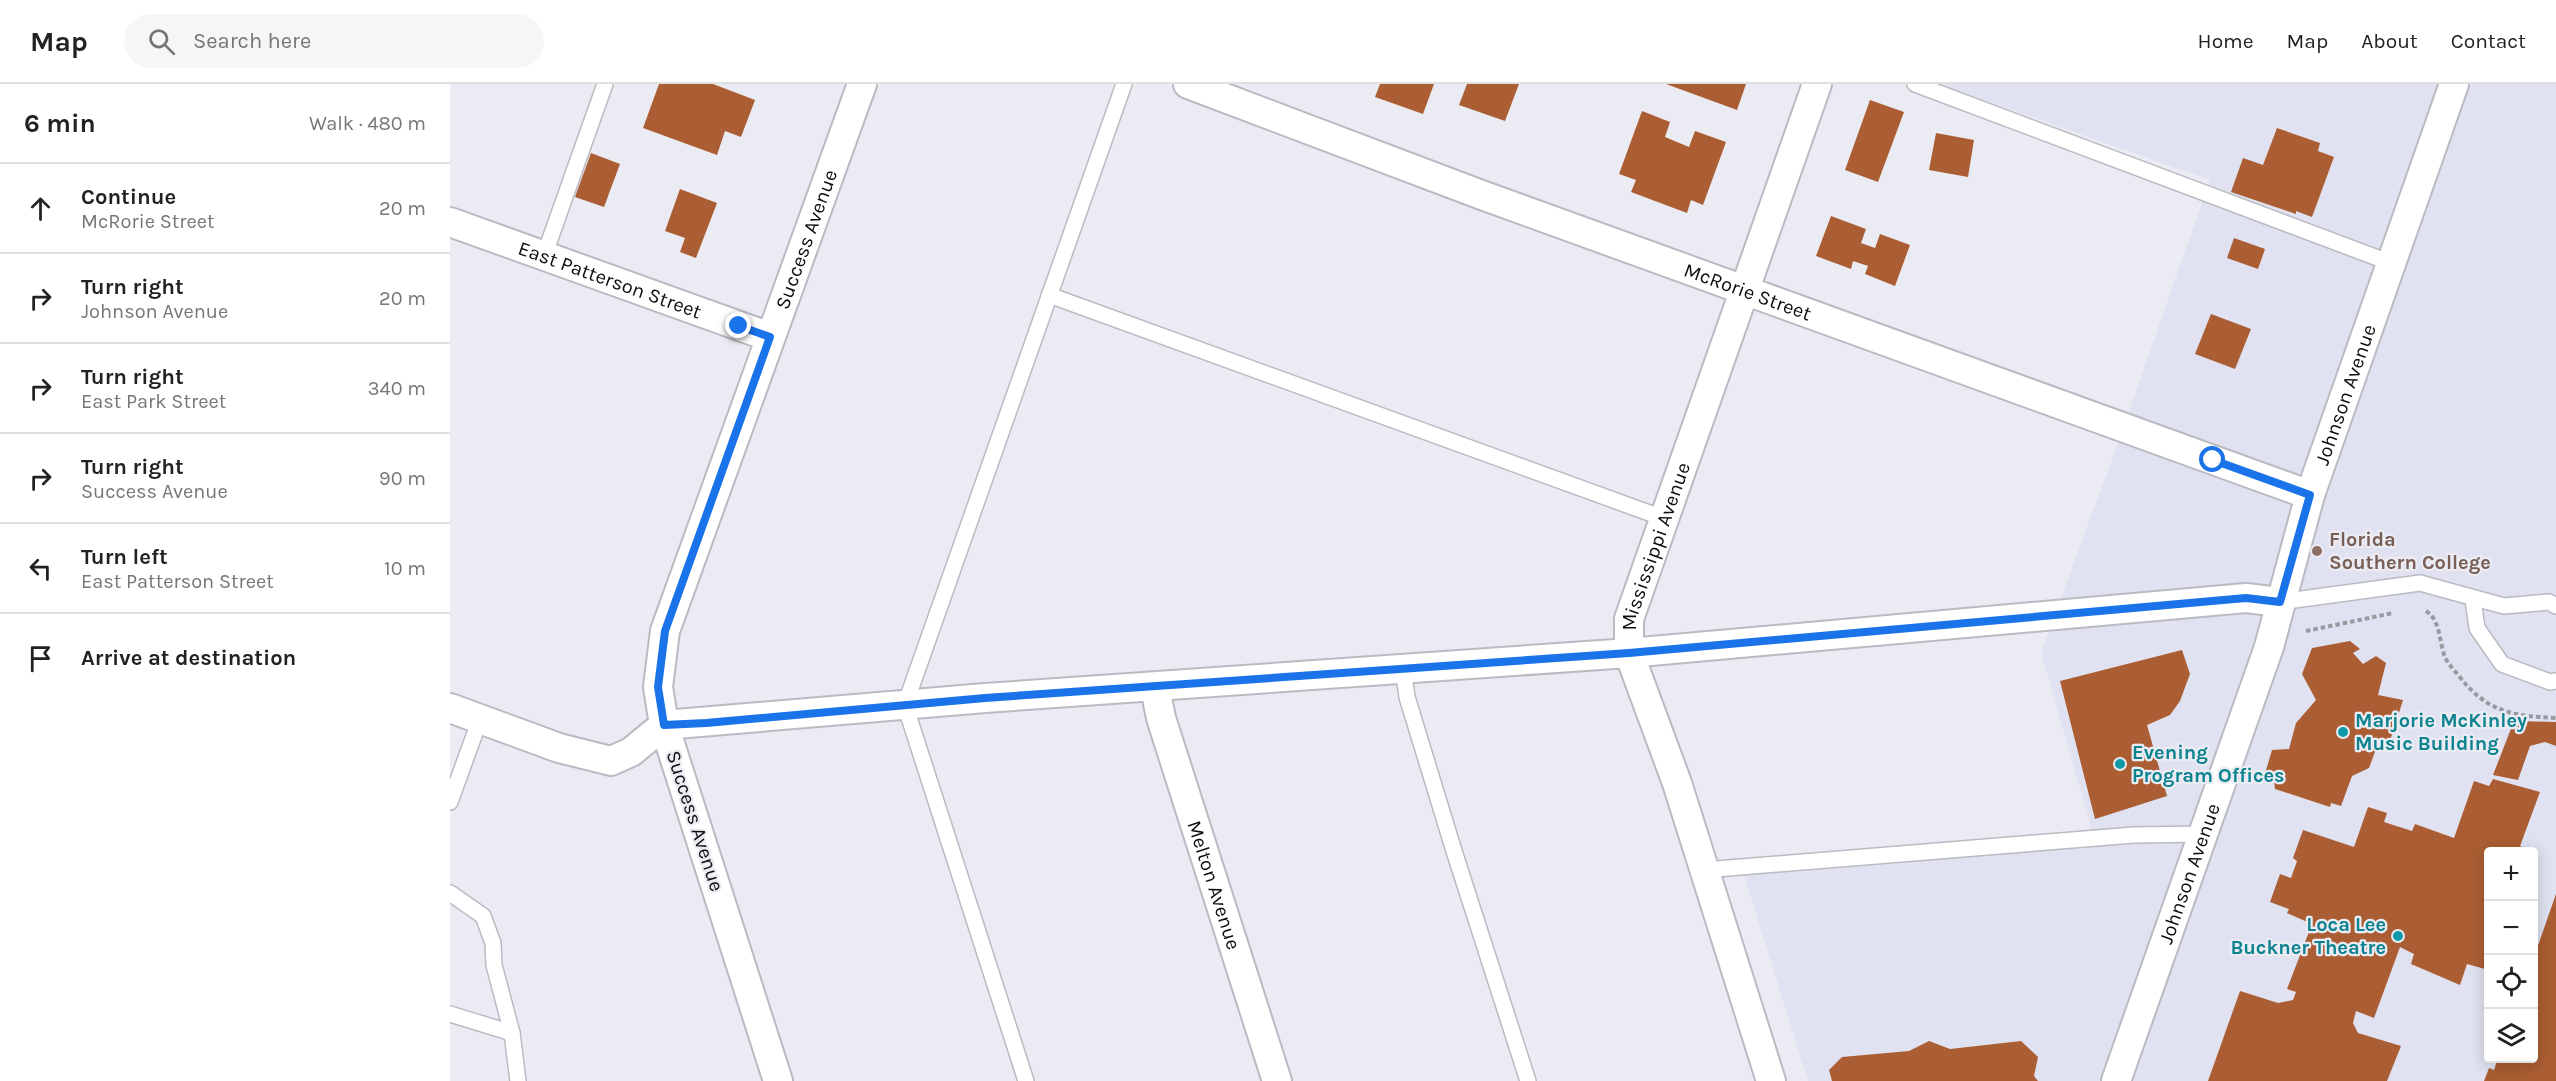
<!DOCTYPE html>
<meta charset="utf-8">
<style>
body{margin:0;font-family:Karla,sans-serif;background:#f6f6f6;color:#222}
.controls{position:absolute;right:18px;bottom:18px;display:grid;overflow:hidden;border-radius:6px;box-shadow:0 3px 15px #0003}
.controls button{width:54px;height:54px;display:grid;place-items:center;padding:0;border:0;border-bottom:2px solid #e0e0e0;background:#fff;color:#222;font:30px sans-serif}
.stop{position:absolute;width:18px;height:18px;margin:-14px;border:4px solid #1a73e8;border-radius:50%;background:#fff}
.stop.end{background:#1a73e8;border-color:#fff;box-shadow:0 2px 6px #0008}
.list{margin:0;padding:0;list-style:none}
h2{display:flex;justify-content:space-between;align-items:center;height:78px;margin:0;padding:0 24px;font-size:26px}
h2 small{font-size:20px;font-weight:400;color:#767676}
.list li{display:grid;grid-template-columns:39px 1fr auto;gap:18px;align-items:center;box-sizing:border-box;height:90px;padding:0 24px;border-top:2px solid #e0e0e0}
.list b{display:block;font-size:22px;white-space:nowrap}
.list p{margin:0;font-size:20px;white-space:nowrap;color:#767676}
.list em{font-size:20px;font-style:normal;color:#767676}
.icon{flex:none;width:33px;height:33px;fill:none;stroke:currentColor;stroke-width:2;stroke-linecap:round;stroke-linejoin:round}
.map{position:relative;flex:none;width:2106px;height:997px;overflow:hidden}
header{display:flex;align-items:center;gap:36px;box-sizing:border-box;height:84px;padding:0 30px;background:#fff;border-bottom:2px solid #e0e0e0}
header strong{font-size:28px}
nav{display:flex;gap:33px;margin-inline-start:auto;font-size:21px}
.search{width:420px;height:54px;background:#f6f6f6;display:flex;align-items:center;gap:15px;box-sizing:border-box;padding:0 21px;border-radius:33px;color:#767676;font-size:22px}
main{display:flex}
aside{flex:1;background:#fff}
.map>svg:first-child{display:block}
</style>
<header>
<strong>Map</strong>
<div class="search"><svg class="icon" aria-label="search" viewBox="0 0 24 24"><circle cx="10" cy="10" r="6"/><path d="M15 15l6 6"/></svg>Search here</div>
<nav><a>Home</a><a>Map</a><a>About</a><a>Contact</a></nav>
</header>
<main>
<aside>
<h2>6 min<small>Walk · 480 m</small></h2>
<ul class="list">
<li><svg class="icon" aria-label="ahead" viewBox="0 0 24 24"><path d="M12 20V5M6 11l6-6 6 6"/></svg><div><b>Continue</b><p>McRorie Street</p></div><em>20 m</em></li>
<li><svg class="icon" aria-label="right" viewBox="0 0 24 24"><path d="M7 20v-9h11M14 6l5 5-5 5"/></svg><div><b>Turn right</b><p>Johnson Avenue</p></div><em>20 m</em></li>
<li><svg class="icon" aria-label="right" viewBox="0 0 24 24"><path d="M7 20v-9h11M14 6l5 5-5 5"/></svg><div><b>Turn right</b><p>East Park Street</p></div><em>340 m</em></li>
<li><svg class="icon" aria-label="right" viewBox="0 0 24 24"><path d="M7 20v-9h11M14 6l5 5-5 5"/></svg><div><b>Turn right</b><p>Success Avenue</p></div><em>90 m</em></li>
<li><svg class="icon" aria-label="left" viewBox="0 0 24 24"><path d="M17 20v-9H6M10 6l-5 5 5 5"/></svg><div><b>Turn left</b><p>East Patterson Street</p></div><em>10 m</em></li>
<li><svg class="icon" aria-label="arrive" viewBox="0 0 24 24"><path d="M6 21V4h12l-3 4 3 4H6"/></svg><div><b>Arrive at destination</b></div></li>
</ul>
</aside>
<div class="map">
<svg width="2106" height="997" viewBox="0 0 2106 997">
<rect width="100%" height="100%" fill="#ebecf3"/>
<path fill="#e1e2f1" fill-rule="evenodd" d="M 1489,0 L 2106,0 L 2106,997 L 1358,997 L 1293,788 L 1645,758 L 1591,568 L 1665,367 L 1760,96 ZM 2038,768 L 2084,768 L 2084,974 L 2038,974 Z"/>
<g fill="#ab5e33">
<path d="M 209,0 L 263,0 L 305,16 L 291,53 L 275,47 L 267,71 L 193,44 Z"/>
<path d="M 930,0 L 984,0 L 973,30 L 925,13 Z"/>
<path d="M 1017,0 L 1069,0 L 1055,37 L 1009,21 Z"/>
<path d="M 1216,0 L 1296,0 L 1287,26 Z"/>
<path d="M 1420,16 L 1454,28 L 1428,98 L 1395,86 Z"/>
<path d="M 1192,27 L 1220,38 L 1215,53 L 1239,63 L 1245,47 L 1276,58 L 1253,121 L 1241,116 L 1237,129 L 1181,108 L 1186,96 L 1169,90 Z"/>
<path d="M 1827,44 L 1870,59 L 1868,67 L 1884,73 L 1862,133 L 1846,127 L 1846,130 L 1781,108 L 1793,74 L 1813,81 Z"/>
<path d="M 1486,49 L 1524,56 L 1518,93 L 1479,86 Z"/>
<path d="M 141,69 L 170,80 L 154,123 L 125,113 Z"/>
<path d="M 230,105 L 267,119 L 246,174 L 230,168 L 235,154 L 215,147 Z"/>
<path d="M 1381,132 L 1416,145 L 1411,159 L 1425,164 L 1430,150 L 1460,161 L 1445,202 L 1415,190 L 1418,182 L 1403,177 L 1401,185 L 1366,172 Z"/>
<path d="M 1784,154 L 1815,165 L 1808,185 L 1777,174 Z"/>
<path d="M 1761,230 L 1801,245 L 1785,285 L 1745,270 Z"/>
<path d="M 1900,557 L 1910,565 L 1903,569 L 1913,580 L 1926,572 L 1936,579 L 1928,611 L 1953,616 L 1940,657 L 1929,657 L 1919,684 L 1902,692 L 1891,722 L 1881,719 L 1880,723 L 1825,705 L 1824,696 L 1814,693 L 1822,666 L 1839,665 L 1846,639 L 1866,616 L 1852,590 L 1862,564 Z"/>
<path d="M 1732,566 L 1740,590 L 1730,617 L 1720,631 L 1697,641 L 1717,712 L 1645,735 L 1610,597 Z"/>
<path d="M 2064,637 L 2106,638 L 2106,662 L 2095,658 L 2080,662 L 2068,696 L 2043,691 Z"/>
<path d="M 2043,695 L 2090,708 L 2070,762 L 2083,768 L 2038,768 L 2038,875 L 2035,885 L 2017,880 L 2010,901 L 1961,880 L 1964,870 L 1950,863 L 1924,934 L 1906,927 L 1903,939 L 1908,949 L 1951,962 L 1937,997 L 1758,997 L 1790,907 L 1828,919 L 1843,916 L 1846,908 L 1837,905 L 1862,840 L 1837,829 L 1839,825 L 1820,818 L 1830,790 L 1841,794 L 1847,777 L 1843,774 L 1853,746 L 1904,763 L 1918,723 L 1937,729 L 1934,738 L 1962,747 L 1965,740 L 2004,754 L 2024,697 L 2039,702 Z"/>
<path d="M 2106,810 L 2106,997 L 2034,997 L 2039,984 L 2044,986 L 2048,974 L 2084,974 L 2084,873 Z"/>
<path d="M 1479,957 L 1500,965 L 1571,957 L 1588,973 L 1584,992 L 1588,997 L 1382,997 L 1379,986 L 1392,973 L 1459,967 Z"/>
</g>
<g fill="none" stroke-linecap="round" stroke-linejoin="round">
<g stroke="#babac2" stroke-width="18">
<g id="lane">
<path d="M 1465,0 L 1941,179"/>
<path d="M 94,172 L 155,0"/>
<path d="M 599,211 L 1213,434"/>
<path d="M 2023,516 L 2027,544 L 2052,580 L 2100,598 L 2106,597"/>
<path d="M 1830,518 L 1970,499 L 2054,522 L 2099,518 L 2106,522"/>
<path d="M 953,584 L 957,613 L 1004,767 L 1078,997"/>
<path d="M 0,718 L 30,635"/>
<path d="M 1254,786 L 1684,751 L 1753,750"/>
<path d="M 0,809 L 33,832 L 43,859 L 44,881 L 62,949 L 68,997"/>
<path d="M 0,930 L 62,949"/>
<path d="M 576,997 L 455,621 L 674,0"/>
</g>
</g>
<g stroke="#babac2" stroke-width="32">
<g id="street">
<path id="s1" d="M 738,0 L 1029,110 L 1860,411"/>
<path id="s2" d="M 0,138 L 320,253"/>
<path id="s3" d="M 705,604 L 711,634 L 827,997"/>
<path d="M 0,624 L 109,664 L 161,677 L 181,668 L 214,641 L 535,614 L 1179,569 L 1796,514 L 1830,518"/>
<path id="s4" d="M 328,997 L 214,641 L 208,603 L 215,547 L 412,0"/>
<path id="s5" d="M 1321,997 L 1227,699 L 1179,569 L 1179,535 L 1367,0"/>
<path id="s6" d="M 1666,997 L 1819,563 L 1860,411 L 2004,0"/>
</g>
</g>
<g stroke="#999a9f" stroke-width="4" stroke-dasharray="4.5 3" stroke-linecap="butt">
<path d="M 1976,527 C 1991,536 1989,559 1995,573 C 1998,580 2004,586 2009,592 C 2037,628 2062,632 2106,634"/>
<path d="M 1856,547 L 1943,529"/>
</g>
<use href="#lane" stroke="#fff" stroke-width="15"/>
<use href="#street" stroke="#fff" stroke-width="28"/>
</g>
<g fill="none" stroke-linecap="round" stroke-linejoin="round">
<path stroke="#1a73e8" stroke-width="8" d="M 289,242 L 320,253 L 215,547 L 208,603 L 214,641 L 256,639 L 535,614 L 1179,569 L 1796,514 L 1830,518 L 1860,411 L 1763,376"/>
</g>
<circle fill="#8d6e63" stroke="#ebecf3" stroke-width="2" cx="1867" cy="467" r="6"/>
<g fill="#0f9aa8" stroke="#ebecf3" stroke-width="2">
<circle cx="1893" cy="648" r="6"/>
<circle cx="1670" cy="680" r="6"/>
<circle cx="1948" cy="852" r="6"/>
</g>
<g text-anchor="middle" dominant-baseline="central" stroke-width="4.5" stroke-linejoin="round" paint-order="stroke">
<g font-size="20" fill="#0d0d0f" stroke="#ebecf3">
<text stroke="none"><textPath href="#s4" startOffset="885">Success Avenue</textPath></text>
<text stroke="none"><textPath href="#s2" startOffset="170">East Patterson Street</textPath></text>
<text stroke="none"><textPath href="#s1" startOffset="597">McRorie Street</textPath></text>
<text stroke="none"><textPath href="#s6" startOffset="724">Johnson Avenue</textPath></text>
<text stroke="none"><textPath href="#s5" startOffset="562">Mississippi Avenue</textPath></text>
<text transform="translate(245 737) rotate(72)">Success Avenue</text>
<text stroke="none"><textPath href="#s6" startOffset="220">Johnson Avenue</textPath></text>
<text stroke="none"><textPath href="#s3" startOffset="206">Melton Avenue</textPath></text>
</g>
<g font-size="20" font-weight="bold" fill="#785e54" stroke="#ebecf3" text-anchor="start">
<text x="1879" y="455">Florida<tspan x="1879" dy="23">Southern College</tspan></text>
</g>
<g font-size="20" font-weight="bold" fill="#0d838f" stroke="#ebecf3" text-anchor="start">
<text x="1905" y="636">Marjorie McKinley<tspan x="1905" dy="23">Music Building</tspan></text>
<text x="1682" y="668">Evening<tspan x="1682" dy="23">Program Offices</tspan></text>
<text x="1936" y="840" text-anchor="end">Loca Lee<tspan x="1936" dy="23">Buckner Theatre</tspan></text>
</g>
</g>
</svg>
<div class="controls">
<button>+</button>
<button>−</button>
<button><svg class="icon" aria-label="locate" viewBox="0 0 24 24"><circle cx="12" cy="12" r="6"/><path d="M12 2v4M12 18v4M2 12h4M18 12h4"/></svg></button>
<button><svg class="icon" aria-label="layers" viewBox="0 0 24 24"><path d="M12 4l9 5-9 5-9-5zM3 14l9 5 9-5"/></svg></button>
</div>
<div class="stop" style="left:1763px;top:376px"></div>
<div class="stop end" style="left:289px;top:242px"></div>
</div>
</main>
